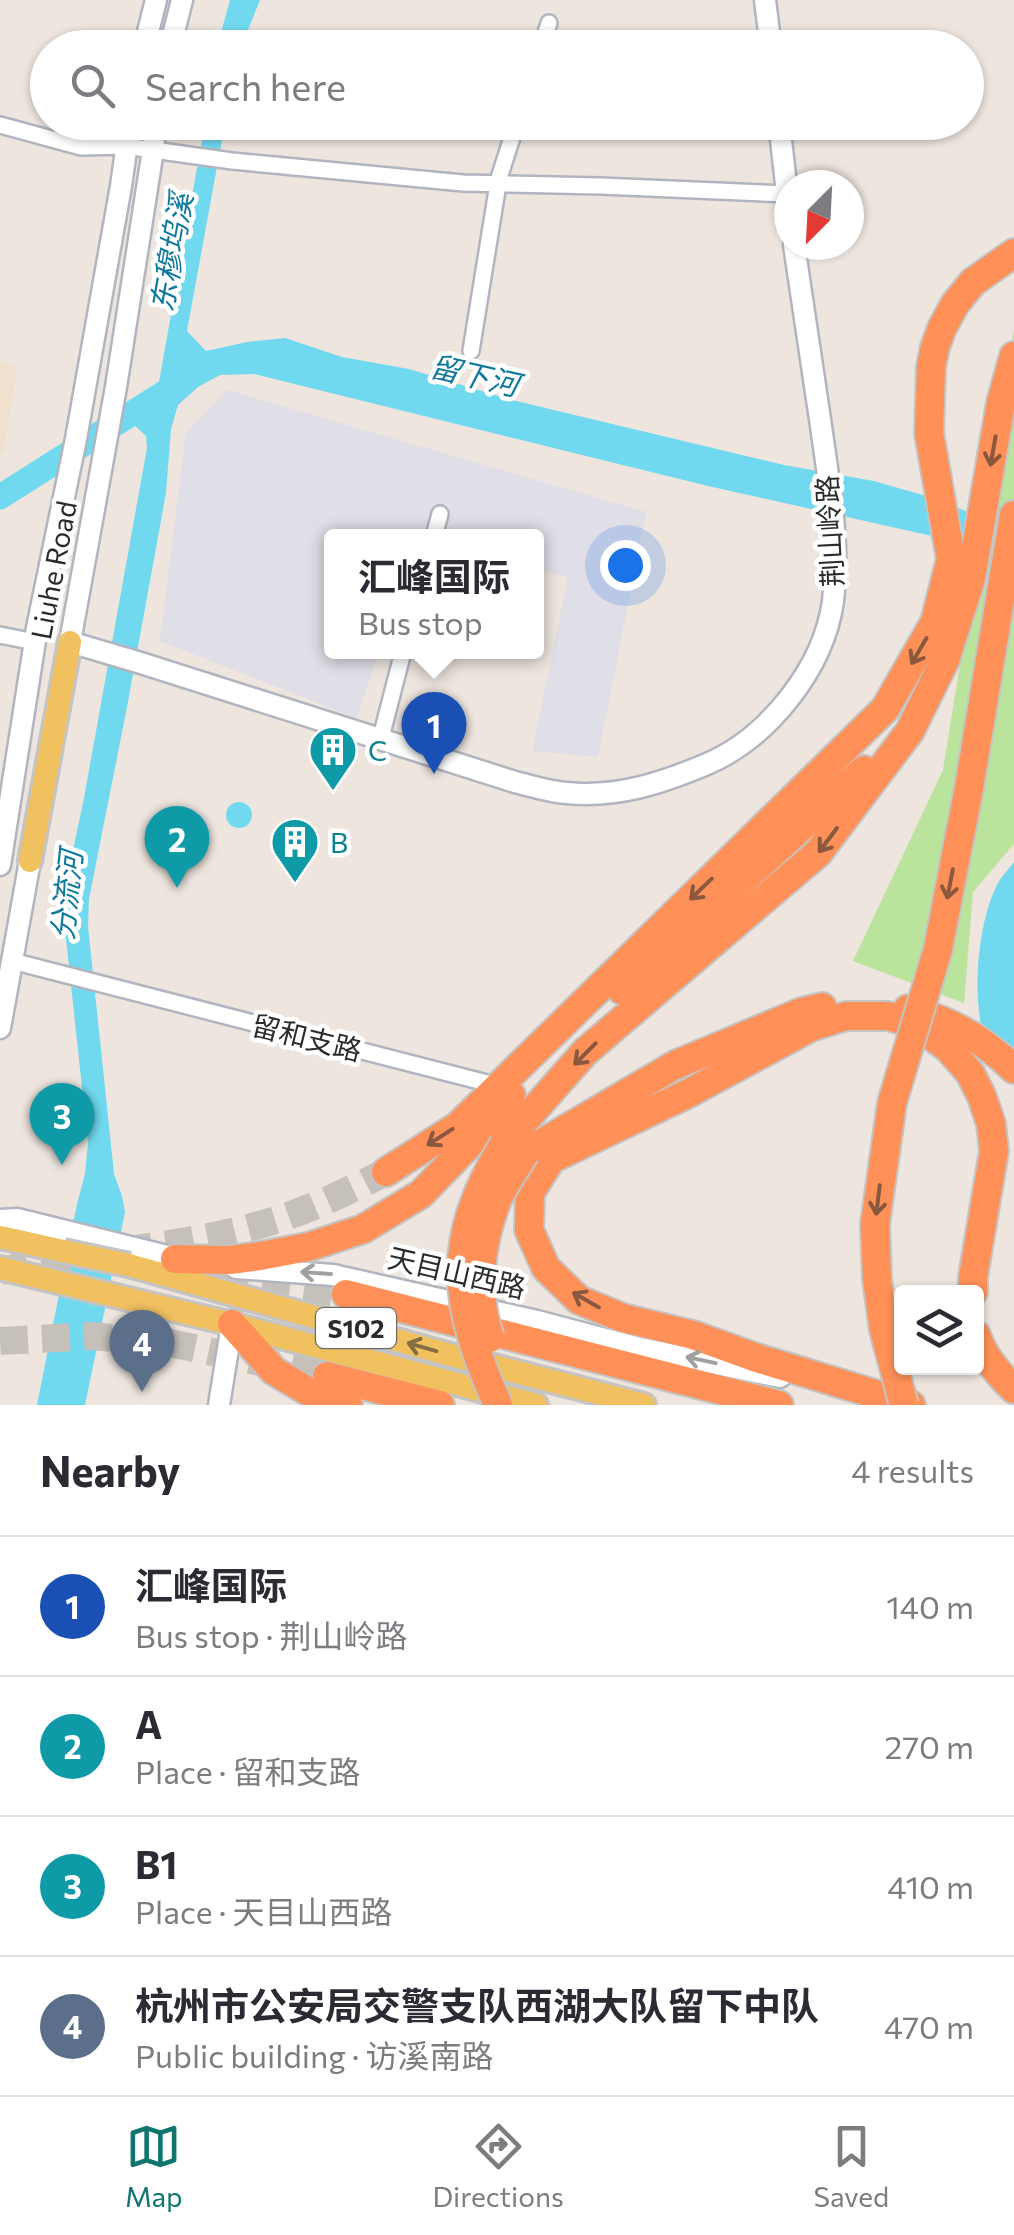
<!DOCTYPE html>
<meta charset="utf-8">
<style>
body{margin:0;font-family:Commissioner,"Noto Sans SC",sans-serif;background:#f2f2f3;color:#2b2b33}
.controls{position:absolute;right:30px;bottom:30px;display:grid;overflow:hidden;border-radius:10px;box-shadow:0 2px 8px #0004}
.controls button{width:90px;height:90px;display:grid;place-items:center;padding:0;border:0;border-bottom:2px solid #e1e1e2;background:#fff;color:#2b2b33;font:50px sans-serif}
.compass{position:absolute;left:774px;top:170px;width:90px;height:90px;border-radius:50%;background:#fff;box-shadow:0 2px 8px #0004;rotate:204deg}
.you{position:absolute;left:625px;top:565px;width:35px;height:35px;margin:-25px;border:8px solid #fff;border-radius:50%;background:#1a73e8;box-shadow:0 0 0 15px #1a73e833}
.badge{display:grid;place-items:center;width:65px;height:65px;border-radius:50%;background:#0f766e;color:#fff;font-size:32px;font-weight:700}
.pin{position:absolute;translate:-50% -82px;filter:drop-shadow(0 2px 5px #0008)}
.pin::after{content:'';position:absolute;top:52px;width:35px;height:30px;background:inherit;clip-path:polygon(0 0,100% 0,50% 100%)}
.popup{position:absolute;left:324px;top:529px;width:220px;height:130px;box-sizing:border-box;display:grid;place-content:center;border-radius:10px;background:#fff;filter:drop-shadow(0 2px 8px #0005);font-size:32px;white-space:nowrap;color:#7c7c81}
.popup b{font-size:38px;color:#2b2b33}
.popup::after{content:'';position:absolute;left:50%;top:100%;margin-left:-20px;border:20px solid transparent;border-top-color:#fff}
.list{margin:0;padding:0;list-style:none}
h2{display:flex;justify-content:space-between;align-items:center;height:130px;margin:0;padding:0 40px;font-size:42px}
h2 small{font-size:32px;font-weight:400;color:#7c7c81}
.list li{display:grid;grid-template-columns:65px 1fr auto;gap:30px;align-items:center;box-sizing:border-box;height:140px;padding:0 40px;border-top:2px solid #e1e1e2}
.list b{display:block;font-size:38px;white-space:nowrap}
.list p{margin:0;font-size:32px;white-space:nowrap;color:#7c7c81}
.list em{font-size:32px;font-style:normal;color:#7c7c81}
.icon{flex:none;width:55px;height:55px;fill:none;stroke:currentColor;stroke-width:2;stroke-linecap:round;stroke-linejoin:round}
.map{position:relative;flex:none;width:1014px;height:1405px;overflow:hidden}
.search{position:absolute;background:#fff;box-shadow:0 2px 8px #0004;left:30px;right:30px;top:30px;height:110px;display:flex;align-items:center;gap:25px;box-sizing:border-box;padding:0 35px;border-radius:55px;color:#7c7c81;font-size:38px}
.sheet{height:690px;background:#fff}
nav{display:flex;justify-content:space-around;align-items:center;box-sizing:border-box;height:140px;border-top:2px solid #e1e1e2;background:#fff;font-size:28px;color:#7c7c81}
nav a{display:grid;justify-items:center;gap:5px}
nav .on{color:#0f766e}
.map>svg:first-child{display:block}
</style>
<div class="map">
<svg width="1014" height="1405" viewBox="0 0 1014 1405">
<rect width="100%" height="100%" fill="#ede5de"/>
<path fill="#e0dee6" d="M 227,390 L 646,512 L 598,757 L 532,751 L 568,578 L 537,568 L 536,536 L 434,536 L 423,533 L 421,536 L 332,536 L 332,652 L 379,652 L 356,718 L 160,641 L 186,432 Z"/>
<path fill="#efe1cd" d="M 0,361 L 17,369 L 4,450 L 0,454 Z"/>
<path fill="#bae39b" d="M 1014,329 L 1014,844 L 973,892 L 964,1003 L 853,961 L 943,770 Z"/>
<g fill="#71d9ef">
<path d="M 230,0 L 260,0 L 241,47 L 217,47 Z"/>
<path d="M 205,123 L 225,123 L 187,331 L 206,351 L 247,342 L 285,338 L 342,357 L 409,369 L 512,400 L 784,465 L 874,481 L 926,496 L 971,513 L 968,544 L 708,486 L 254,374 L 220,375 L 198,387 L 178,405 L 171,429 L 166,493 L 127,707 L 89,899 L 88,926 L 114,1174 L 122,1196 L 125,1212 L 85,1405 L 37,1405 L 77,1204 L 85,1174 L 88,1143 L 63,911 L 67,878 L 84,798 L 147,448 L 146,436 L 135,426 L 137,400 L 159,382 Z"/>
<circle cx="239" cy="815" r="13"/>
<path d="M 1014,862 L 1014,1084 C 964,1053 973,934 996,887 C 1000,878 1008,870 1014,862 Z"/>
</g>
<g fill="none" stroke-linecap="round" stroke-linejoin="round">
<path stroke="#71d9ef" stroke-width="25" d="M 0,497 L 164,393"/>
<g stroke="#c6c0ba" stroke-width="28" stroke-dasharray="28 14" stroke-linecap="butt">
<path d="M 0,1271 C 95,1250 196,1248 288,1216 C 322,1204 354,1188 386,1172"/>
<path d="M 179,1274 L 246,1280 L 346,1294"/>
<path d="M 0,1341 L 91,1336 L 170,1343 L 327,1376"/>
</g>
<g stroke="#b1b5bf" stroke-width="20">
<g id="street">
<path d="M 541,48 L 549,23"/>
<path d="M 0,125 L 81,147 L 125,146 L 232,161 L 463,183 L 601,186 L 786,194"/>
<path d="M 471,351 L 499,178 L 517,122"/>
<path d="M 434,536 L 440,514"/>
<path d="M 0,635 L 35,642"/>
<path d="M 380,741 L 403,652"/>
<path d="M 12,961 L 487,1083"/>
</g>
</g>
<g stroke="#b1b5bf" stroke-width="25">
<g id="secondary">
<path d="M 765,0 L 771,48"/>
<path d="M 144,48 L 156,0"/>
<path d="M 170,48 L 182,0"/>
<path d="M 155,122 L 153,150 L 116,387 L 70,642 L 144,664 L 515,782 C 532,786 549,792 567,793 C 617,798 662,783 707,764 C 768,738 824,668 833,601 C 840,543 829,484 821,426 C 812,366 803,305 794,245"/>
<path d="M 779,122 L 789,211"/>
<path d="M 0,865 L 37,628 L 76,439 L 121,186 L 130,122"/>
<path d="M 0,1028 L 30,861"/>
<path d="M 0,1220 L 17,1219 L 187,1261"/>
<path d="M 236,1268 L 333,1275 L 537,1321 L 635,1347 L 780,1377"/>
<path d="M 219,1405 L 232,1324"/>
</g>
</g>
<g stroke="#c4c4c4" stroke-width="28">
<g id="primary">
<path d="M 30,861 L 70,642"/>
<path d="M 0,1237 L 63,1251"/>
<path d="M 129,1265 L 443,1353 L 644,1405"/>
<path d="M 0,1268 L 232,1324 L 536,1405"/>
</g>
</g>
<g stroke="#c4c4c4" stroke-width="32">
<g id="highway">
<path d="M 969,788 L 1014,515"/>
<path d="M 622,990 L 864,770"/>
<path d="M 908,1009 C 952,1022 980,1037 1014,1069"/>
<path d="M 504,1144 L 585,1052 L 818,853 L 910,731 L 945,660 L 971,578 L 1001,403 L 1014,356"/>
<path d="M 525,1153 L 675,1065 L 802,1012 L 822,1007"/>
<path d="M 386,1172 L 458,1126 L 885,709 L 935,622 L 951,559 L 929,433 L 931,367 L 935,347 L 942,328 L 955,304 L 973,282 L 1014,253"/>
<path d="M 175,1259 L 230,1260 L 260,1256 L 308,1247 L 363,1229 L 421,1194 L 478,1135 L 511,1095"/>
<path d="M 346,1294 L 779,1405"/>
<path d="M 232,1324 L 274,1371 L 316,1396 L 348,1405"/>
<path d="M 976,1335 C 983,1356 997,1373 1014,1389"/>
<path d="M 327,1376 L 440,1405"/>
<path d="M 911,1405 L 757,1358 L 693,1335 L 623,1318 L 579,1300 L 546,1268 L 529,1230 L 530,1193 L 551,1159 L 689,1093 L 811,1027 L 846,1016 L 888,1016 L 915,1024 L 948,1048 L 970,1073 L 982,1097 L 991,1124 L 994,1151 L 973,1277 L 973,1292"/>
</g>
</g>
<use href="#street" stroke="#fff" stroke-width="15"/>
<use href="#secondary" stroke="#fff" stroke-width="20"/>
<use href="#primary" stroke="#f1c15f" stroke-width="22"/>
<use href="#highway" stroke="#fe9058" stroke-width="28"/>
<g stroke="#c4c4c4" stroke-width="28" stroke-linecap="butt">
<path id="primary-bridge" d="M 63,1251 L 129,1265"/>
</g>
<g stroke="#c4c4c4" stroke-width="32" stroke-linecap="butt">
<g id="highway-bridge">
<path d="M 490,1338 C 474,1295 480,1243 497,1200 C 504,1184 516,1168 525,1153"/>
<path d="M 498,1405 C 453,1304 444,1242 504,1144"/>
<path d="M 904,1405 L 884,1330 L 877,1279 L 875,1224 L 892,1103 L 938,949 L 969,788"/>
</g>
</g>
<use href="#primary-bridge" stroke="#f1c15f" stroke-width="22"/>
<use href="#highway-bridge" stroke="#fe9058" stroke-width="28"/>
</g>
<defs><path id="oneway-shaft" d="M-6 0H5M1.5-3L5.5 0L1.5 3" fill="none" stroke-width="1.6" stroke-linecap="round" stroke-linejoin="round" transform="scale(2.5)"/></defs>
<g stroke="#8a583f">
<use href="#oneway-shaft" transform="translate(993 451) rotate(100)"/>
<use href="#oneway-shaft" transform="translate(919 651) rotate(120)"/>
<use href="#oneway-shaft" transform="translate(828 840) rotate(127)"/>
<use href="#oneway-shaft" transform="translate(950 884) rotate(101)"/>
<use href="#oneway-shaft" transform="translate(701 889) rotate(136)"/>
<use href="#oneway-shaft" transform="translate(585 1054) rotate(135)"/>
<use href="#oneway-shaft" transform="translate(440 1137) rotate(147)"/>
<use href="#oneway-shaft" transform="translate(878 1200) rotate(97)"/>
<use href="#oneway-shaft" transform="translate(586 1300) rotate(-150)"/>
</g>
<g stroke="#a0a0a0">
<use href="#oneway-shaft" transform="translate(316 1273) rotate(-176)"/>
<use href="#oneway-shaft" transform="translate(701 1360) rotate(-168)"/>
</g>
<use stroke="#846e42" href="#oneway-shaft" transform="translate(422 1347) rotate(-164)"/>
<defs>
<g id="building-pin" transform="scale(2.5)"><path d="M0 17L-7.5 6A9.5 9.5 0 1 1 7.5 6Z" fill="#0f9aa8" stroke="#fff"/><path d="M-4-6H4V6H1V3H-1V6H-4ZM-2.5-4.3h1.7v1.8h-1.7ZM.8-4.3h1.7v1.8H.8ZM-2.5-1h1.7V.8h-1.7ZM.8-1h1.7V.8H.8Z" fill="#fff"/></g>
</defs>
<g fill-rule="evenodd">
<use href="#building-pin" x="333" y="750"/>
<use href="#building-pin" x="295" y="842"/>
</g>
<g text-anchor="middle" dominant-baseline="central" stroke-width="9" stroke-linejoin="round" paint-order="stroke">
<rect fill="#fff" stroke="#6b6b6b" stroke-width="2.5" x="316" y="1308" width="80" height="40" rx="8"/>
<g font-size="25" font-weight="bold" fill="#2b2b2b">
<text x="356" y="1328">S102</text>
</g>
<g font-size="28" fill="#2b2b2b" stroke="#fff">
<text transform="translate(829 531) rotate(-93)">荆山岭路</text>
<text transform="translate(53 570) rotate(-79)">Liuhe Road</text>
<text transform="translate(307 1037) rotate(14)">留和支路</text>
<text transform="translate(457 1272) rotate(13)">天目山西路</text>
</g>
<g font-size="28" fill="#0d838f" stroke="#fff" text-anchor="start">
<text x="368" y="750">C</text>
<text x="330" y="842">B</text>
</g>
<g font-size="30" font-style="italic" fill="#0e799d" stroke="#fff">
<text transform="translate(170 252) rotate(-80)">东穆坞溪</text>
<text transform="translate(475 374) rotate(13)">留下河</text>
<text transform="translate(65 895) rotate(-84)">分流河</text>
</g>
</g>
</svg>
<div class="controls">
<button><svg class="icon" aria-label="layers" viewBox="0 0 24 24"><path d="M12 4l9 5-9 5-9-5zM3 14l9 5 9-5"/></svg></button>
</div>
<svg class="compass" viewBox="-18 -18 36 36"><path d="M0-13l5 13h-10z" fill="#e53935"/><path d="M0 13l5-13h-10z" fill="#7c7c81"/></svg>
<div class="you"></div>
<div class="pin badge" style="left:434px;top:774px;background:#1a4fb4">1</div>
<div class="popup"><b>汇峰国际</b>Bus stop</div>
<div class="pin badge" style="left:177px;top:888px;background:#0f9aa8">2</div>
<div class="pin badge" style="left:62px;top:1165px;background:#0f9aa8">3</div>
<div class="pin badge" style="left:142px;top:1392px;background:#5c6f8a">4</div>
<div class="search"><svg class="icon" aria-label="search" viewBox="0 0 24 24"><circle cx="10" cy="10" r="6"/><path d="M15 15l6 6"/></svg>Search here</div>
</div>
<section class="sheet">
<h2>Nearby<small>4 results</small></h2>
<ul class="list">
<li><span class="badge" style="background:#1a4fb4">1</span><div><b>汇峰国际</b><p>Bus stop · 荆山岭路</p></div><em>140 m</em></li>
<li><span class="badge" style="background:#0f9aa8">2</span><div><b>A</b><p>Place · 留和支路</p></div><em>270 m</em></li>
<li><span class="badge" style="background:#0f9aa8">3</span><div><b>B1</b><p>Place · 天目山西路</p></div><em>410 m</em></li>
<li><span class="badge" style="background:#5c6f8a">4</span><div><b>杭州市公安局交警支队西湖大队留下中队</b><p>Public building · 访溪南路</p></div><em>470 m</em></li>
</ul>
</section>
<nav>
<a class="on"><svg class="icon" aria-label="map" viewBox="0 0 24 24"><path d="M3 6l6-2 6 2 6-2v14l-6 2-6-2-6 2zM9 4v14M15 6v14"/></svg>Map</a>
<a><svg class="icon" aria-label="directions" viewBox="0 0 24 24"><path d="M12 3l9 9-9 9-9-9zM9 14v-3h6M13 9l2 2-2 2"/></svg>Directions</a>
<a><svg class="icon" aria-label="saved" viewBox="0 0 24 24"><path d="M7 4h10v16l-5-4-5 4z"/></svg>Saved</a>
</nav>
